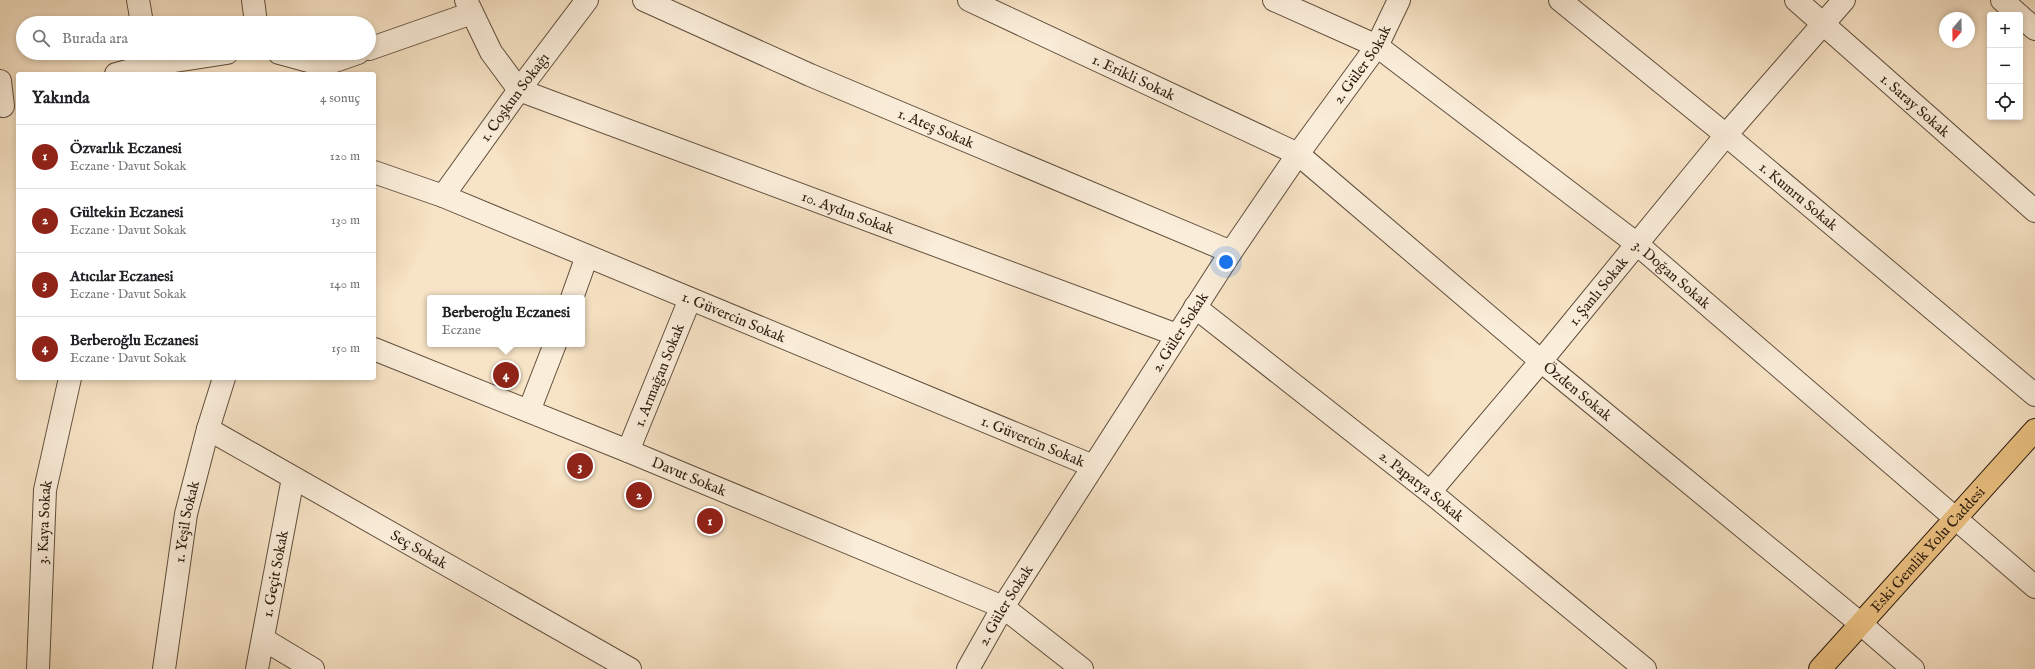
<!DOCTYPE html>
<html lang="tr">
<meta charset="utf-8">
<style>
body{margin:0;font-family:"IM FELL English",serif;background:#f2f2f2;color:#202124}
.controls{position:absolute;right:12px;top:12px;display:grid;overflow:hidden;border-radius:4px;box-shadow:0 2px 6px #0003}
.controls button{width:36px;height:36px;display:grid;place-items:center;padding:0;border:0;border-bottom:1px solid #e0e0e0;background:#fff;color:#202124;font:20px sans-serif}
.compass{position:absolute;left:1939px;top:12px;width:36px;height:36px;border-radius:50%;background:#fff;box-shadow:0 2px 6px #0003;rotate:200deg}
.you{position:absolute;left:1226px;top:262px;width:14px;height:14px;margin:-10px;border:3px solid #fff;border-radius:50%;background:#1a73e8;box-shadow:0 0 0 6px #1a73e833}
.badge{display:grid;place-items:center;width:26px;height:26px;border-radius:50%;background:#8f2418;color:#fff;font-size:13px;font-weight:700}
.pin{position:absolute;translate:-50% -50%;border:2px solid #fff;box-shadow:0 1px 4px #0006}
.popup{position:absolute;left:427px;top:295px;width:158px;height:52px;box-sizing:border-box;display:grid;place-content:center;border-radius:4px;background:#fff;filter:drop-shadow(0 1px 3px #0005);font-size:13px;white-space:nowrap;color:#757577}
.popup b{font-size:15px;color:#202124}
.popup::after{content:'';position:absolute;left:50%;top:100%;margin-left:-8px;border:8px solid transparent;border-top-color:#fff}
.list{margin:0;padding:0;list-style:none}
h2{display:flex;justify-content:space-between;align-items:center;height:52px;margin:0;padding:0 16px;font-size:17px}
h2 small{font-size:13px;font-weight:400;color:#757577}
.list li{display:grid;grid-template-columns:26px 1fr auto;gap:12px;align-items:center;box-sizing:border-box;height:64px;padding:0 16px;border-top:1px solid #e0e0e0}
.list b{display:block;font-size:15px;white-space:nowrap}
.list p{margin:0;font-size:13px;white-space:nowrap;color:#757577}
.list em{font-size:13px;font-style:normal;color:#757577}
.icon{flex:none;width:22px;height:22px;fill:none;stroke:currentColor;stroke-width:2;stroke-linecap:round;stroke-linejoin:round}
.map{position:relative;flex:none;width:2035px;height:669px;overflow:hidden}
.search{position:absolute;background:#fff;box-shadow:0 2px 6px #0003;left:16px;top:16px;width:360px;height:44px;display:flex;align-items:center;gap:10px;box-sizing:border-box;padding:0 14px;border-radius:22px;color:#757577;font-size:15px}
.panel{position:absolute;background:#fff;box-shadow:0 2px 6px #0003;left:16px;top:72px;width:360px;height:308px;border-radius:4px}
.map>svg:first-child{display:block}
</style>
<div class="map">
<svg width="2035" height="669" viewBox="0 0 2035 669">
<rect width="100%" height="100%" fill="#f7e3c5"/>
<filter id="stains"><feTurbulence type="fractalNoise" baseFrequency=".005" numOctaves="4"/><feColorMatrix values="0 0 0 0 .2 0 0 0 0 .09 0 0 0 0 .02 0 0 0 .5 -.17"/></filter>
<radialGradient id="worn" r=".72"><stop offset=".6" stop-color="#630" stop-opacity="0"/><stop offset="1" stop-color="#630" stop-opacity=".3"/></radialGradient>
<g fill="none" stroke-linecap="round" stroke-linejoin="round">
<g stroke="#604e3d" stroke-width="24">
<g id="minor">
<path d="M 138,0 L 142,23"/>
<path d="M 253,0 L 256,23"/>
<path id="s1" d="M 466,0 L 491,52 L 519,90 L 1177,335"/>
<path id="s2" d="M 644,0 L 810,75 L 1231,252"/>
<path id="s3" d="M 969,0 L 1298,154 L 1541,361 L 1861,624 L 1913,669"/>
<path id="s4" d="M 1274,0 L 1377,46 L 1637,244 L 2035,587"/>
<path id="s5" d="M 1560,0 L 1726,135 L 2035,395"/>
<path id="s6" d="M 1796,0 L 2035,211"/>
<path d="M 2002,0 L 2019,15"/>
<path d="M 2020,16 L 2035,29"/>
<path d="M 369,49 L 472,13"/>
<path d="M 279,53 L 323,65 L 358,53"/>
<path d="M 116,74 L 149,65 L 227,53"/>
<path d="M 0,81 L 3,106"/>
<path id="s7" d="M 374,172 L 443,196 L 1093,466"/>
<path id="s8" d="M 443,196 L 519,90 L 587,0"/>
<path d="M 572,298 L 587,256"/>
<path id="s9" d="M 1195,307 L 1430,492 L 1645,669"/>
<path id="s10" d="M 374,349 L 628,451 L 1003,607 L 1082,669"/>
<path d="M 529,411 L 555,344"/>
<path id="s11" d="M 208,429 L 630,669"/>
<path id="s12" d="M 628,451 L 690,299"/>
<path id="s13" d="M 1430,492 L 1541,361 L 1726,135 L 1844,0"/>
<path d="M 263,639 L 313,669"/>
<path id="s14" d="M 38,669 L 45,490 L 70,378"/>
<path id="s15" d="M 164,669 L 186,514 L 208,429 L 224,378"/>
<path id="s16" d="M 257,669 L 293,478"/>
<path id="s17" d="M 968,669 L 1003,607 L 1231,252 L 1298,154 L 1377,46 L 1399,0"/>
</g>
</g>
<g stroke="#2d1d10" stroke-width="24">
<g id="primary">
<path id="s18" d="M 1820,669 L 2035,430"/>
</g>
</g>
<use href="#minor" stroke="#faedd9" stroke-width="22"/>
<use href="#primary" stroke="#ecc282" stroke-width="22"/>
</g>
<g text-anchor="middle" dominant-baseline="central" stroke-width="4" stroke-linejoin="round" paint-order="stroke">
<g font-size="15" fill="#2d1d10" stroke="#faedd9">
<text stroke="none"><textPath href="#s17" startOffset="722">2. Güler Sokak</textPath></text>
<text stroke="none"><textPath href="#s3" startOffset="182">1. Erikli Sokak</textPath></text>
<text stroke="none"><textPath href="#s8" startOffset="122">1. Coşkun Sokağı</textPath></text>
<text stroke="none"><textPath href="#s6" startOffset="159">1. Saray Sokak</textPath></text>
<text stroke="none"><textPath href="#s2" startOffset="319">1. Ateş Sokak</textPath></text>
<text stroke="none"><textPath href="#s5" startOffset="309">1. Kumru Sokak</textPath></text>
<text stroke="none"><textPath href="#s1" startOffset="456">10. Aydın Sokak</textPath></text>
<text stroke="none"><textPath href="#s4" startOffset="486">3. Doğan Sokak</textPath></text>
<text stroke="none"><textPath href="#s13" startOffset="262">1. Şanlı Sokak</textPath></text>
<text stroke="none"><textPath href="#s7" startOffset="388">1. Güvercin Sokak</textPath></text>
<text stroke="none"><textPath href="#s17" startOffset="398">2. Güler Sokak</textPath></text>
<text stroke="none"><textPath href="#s12" startOffset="82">1. Armağan Sokak</textPath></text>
<text stroke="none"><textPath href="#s3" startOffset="730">Özden Sokak</textPath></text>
<text stroke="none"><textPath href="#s7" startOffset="712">1. Güvercin Sokak</textPath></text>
<text stroke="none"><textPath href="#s10" startOffset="340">Davut Sokak</textPath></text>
<text stroke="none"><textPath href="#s9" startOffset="289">2. Papatya Sokak</textPath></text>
<text stroke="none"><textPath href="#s14" startOffset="147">3. Kaya Sokak</textPath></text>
<text stroke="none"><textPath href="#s15" startOffset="149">1. Yeşil Sokak</textPath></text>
<text stroke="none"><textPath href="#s11" startOffset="243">Seç Sokak</textPath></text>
<text stroke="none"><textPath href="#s18" startOffset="161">Eski Gemlik Yolu Caddesi</textPath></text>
<text stroke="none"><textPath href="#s16" startOffset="97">1. Geçit Sokak</textPath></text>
<text stroke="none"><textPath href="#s17" startOffset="74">2. Güler Sokak</textPath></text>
</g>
</g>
<rect width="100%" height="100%" filter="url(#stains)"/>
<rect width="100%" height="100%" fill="url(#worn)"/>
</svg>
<div class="controls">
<button>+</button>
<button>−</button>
<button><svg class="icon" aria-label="locate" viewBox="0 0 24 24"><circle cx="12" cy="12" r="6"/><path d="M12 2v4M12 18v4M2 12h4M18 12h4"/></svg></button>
</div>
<svg class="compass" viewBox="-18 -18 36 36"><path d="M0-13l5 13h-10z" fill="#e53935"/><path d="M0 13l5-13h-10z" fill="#757577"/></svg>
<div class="you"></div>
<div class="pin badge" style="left:710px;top:521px">1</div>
<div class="pin badge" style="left:639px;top:495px">2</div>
<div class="pin badge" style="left:580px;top:466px">3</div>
<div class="pin badge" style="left:506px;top:375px">4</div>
<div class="popup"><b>Berberoğlu Eczanesi</b>Eczane</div>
<div class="search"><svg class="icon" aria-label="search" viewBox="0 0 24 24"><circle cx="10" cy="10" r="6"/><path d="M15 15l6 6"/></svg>Burada ara</div>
<section class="panel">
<h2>Yakında<small>4 sonuç</small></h2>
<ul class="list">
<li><span class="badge">1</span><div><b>Özvarlık Eczanesi</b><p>Eczane · Davut Sokak</p></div><em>120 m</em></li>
<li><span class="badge">2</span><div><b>Gültekin Eczanesi</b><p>Eczane · Davut Sokak</p></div><em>130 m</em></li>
<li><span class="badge">3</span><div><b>Atıcılar Eczanesi</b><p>Eczane · Davut Sokak</p></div><em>140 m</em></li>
<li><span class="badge">4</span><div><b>Berberoğlu Eczanesi</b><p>Eczane · Davut Sokak</p></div><em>150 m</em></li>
</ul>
</section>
</div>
